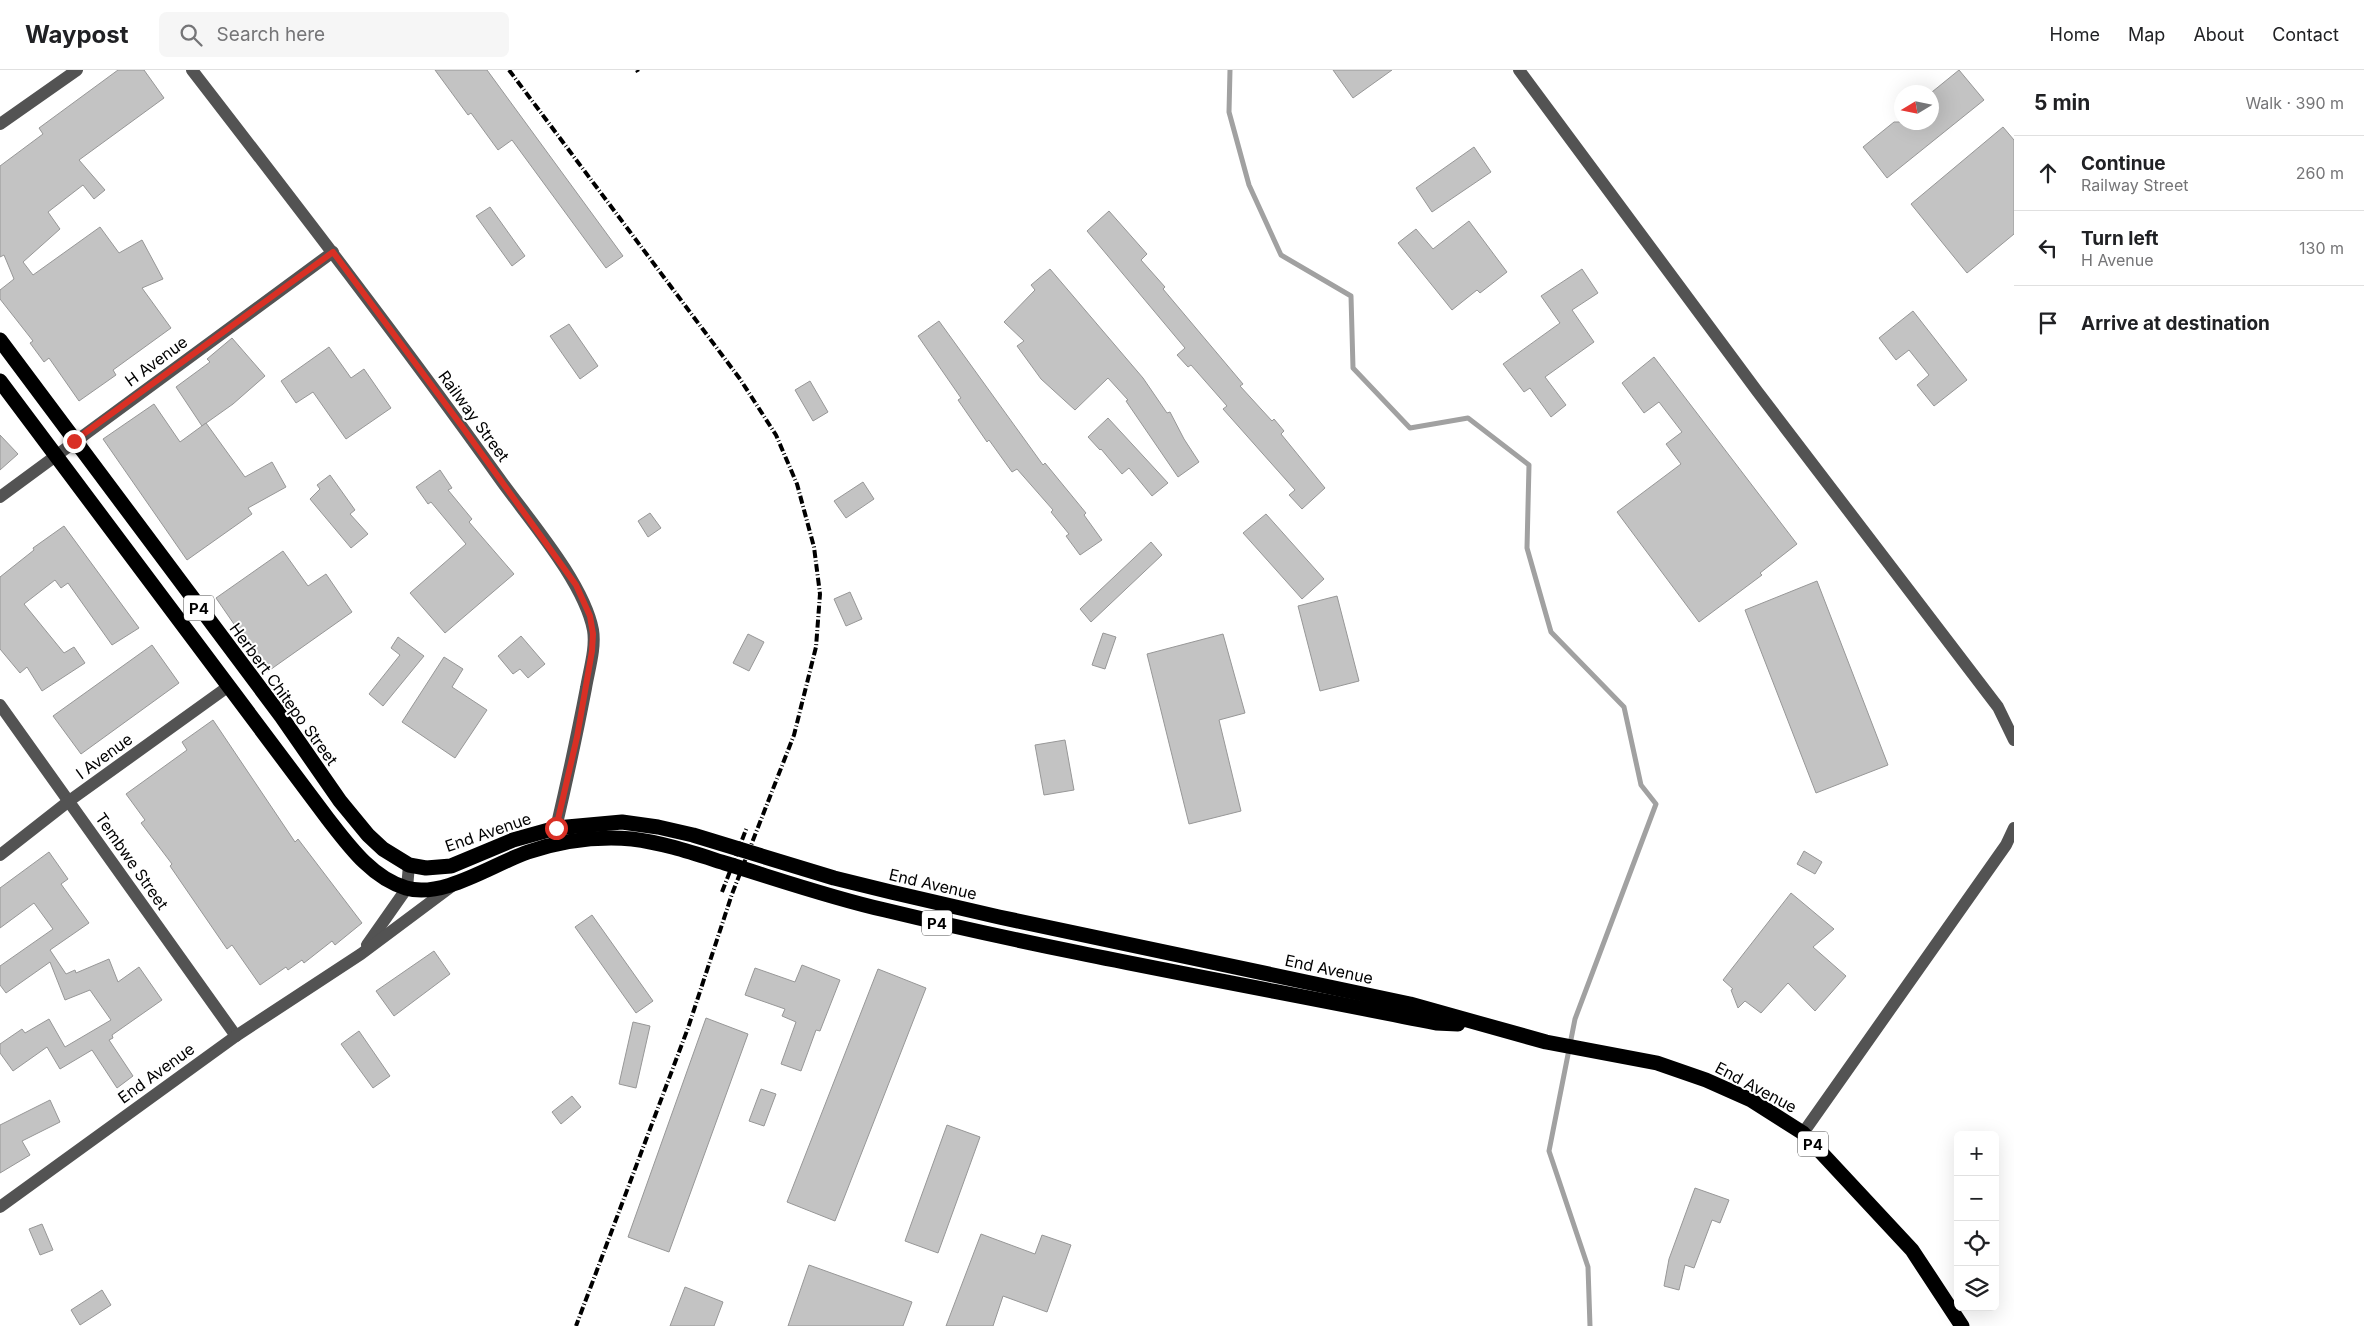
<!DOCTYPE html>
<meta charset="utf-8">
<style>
body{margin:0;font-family:Inter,sans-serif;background:#f6f6f6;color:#202124}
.controls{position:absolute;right:15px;bottom:15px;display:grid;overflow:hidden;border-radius:8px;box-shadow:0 5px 20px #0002}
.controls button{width:45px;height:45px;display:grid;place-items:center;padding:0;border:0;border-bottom:1px solid #e0e0e0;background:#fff;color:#202124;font:25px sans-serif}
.compass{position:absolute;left:1894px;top:15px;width:45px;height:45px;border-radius:50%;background:#fff;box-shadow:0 5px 20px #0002;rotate:260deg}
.stop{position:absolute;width:15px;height:15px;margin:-11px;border:4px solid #d93025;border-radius:50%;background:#fff}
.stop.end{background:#d93025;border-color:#fff;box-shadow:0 1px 5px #0008}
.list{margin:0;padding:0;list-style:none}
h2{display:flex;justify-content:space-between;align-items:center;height:65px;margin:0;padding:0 20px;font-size:21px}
h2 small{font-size:16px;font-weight:400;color:#757577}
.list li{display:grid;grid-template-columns:32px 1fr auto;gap:15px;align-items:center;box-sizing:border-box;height:75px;padding:0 20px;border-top:1px solid #e0e0e0}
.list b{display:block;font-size:19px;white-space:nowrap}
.list p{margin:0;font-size:16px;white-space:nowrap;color:#757577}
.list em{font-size:16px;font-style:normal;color:#757577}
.icon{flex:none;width:28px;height:28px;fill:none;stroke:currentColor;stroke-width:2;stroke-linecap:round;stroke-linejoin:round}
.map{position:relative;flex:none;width:2014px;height:1256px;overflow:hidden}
header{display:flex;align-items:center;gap:30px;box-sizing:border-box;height:70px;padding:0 25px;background:#fff;border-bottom:1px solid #e0e0e0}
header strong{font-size:24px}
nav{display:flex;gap:28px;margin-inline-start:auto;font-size:18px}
.search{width:350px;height:45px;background:#f6f6f6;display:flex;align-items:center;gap:12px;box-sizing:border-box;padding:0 18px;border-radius:8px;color:#757577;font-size:19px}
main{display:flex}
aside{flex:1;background:#fff}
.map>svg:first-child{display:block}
</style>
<header>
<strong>Waypost</strong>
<div class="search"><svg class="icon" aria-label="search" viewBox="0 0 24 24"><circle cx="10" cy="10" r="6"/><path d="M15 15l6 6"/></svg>Search here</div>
<nav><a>Home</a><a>Map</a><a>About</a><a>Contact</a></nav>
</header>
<main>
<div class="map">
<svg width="2014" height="1256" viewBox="0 0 2014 1256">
<rect width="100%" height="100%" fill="#fff"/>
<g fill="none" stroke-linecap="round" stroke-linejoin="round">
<path stroke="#a1a1a1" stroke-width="5" d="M 1230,0 L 1229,42 L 1249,115 L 1281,185 L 1351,226 L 1353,298 L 1410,358 L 1468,348 L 1529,395 L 1527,478 L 1551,562 L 1624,637 L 1641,715 L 1656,734 L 1575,949 L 1549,1081 L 1588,1197 L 1590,1256"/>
</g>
<g fill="#c3c3c3" stroke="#979797">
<path d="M 118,0 L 144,0 L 164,28 L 79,90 L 105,120 L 94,129 L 83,115 L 48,142 L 60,159 L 23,192 L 33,205 L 100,157 L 119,183 L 142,170 L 163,209 L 142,218 L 171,258 L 113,300 L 116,305 L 79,331 L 49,288 L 44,292 L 30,273 L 33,271 L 0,229 L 0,220 L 14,209 L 4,185 L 0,187 L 0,96 L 43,64 L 39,58 Z"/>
<path d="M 435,0 L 487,0 L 623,186 L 606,198 L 512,70 L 498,80 L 471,43 L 468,45 Z"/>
<path d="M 1333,0 L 1392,0 L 1353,28 Z"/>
<path d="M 1959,0 L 1984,30 L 1887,108 L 1863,77 L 1894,52 L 1932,52 L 1932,22 Z"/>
<path d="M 2003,57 L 2014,70 L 2014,164 L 1967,203 L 1911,134 Z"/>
<path d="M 1474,77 L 1491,102 L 1432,142 L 1416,118 Z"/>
<path d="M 490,137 L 525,186 L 512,196 L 476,146 Z"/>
<path d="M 1109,141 L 1147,184 L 1141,190 L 1165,217 L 1163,219 L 1243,314 L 1240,316 L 1272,351 L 1274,349 L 1284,361 L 1281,364 L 1325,418 L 1302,439 L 1289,425 L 1295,420 L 1223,339 L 1227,336 L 1191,295 L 1188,297 L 1177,285 L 1185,278 L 1087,161 Z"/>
<path d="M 1469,151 L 1507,202 L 1480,223 L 1477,220 L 1452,240 L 1398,173 L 1416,159 L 1433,179 Z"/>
<path d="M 1050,199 L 1143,308 L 1167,343 L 1170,342 L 1184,369 L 1199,392 L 1178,407 L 1126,331 L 1128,330 L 1108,308 L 1075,340 L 1041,309 L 1017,276 L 1024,271 L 1004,252 L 1035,220 L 1031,215 Z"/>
<path d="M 1582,199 L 1598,223 L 1572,240 L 1594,272 L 1545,307 L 1566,335 L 1551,347 L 1530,318 L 1524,322 L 1503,294 L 1560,253 L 1541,226 Z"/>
<path d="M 1913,241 L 1967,310 L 1934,336 L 1917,315 L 1929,305 L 1909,280 L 1896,290 L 1879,268 Z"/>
<path d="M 939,251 L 1043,395 L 1045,393 L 1086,443 L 1084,445 L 1102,470 L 1080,485 L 1066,466 L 1069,464 L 1051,442 L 1053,440 L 1017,399 L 1012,402 L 989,370 L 987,372 L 958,330 L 961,328 L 918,266 Z"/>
<path d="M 569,254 L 598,296 L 580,309 L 550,266 Z"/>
<path d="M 232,268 L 265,306 L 233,334 L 202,356 L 176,317 L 210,292 L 207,289 Z"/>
<path d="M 329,277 L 351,308 L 364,299 L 391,338 L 346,369 L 313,322 L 296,333 L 281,311 Z"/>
<path d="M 1654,287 L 1797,474 L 1760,503 L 1762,505 L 1699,552 L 1617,442 L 1681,394 L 1666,374 L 1682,362 L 1659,332 L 1644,343 L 1622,313 Z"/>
<path d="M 810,311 L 828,342 L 813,351 L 795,320 Z"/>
<path d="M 154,334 L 180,372 L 206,353 L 245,407 L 272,392 L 286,417 L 248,438 L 252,444 L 187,490 L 103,369 Z"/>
<path d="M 1108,348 L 1168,413 L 1152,426 L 1129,398 L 1122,404 L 1101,379 L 1100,380 L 1088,367 Z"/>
<path d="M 0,365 L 18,384 L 0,400 Z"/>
<path d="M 440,400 L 452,418 L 448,420 L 472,449 L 469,452 L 514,504 L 445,563 L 410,523 L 466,474 L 431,432 L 428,434 L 416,417 Z"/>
<path d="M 330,405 L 355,440 L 350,444 L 368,464 L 351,478 L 310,429 L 320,419 L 317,415 Z"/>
<path d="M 863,412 L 874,429 L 846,448 L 834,431 Z"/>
<path d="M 650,443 L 661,458 L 648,467 L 638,451 Z"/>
<path d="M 1266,444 L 1324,509 L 1302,529 L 1243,463 Z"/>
<path d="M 64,456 L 139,558 L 112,575 L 68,513 L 61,518 L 55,510 L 24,534 L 64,583 L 74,577 L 85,593 L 42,621 L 27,597 L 20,603 L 0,579 L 0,507 L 34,480 L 33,478 Z"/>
<path d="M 1151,472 L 1162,485 L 1091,552 L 1080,539 Z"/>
<path d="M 283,481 L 308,516 L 326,504 L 352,542 L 267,602 L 216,528 Z"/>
<path d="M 1817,511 L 1888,695 L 1816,723 L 1745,540 Z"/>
<path d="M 850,522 L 862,549 L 846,556 L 834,529 Z"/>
<path d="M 1337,526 L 1359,611 L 1320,621 L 1298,536 Z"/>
<path d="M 1103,563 L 1116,567 L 1105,599 L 1092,595 Z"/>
<path d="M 748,564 L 764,572 L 749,601 L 733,593 Z"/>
<path d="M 1223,564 L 1245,643 L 1219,650 L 1241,741 L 1189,754 L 1147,584 Z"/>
<path d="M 521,566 L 545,594 L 528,608 L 520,599 L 513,604 L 498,586 Z"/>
<path d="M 398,567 L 424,586 L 383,636 L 369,624 L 400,585 L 391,578 Z"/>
<path d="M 152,575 L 179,613 L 81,684 L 53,646 Z"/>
<path d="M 444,587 L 463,599 L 452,617 L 487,640 L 455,688 L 402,652 Z"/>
<path d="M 213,650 L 295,772 L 298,769 L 362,853 L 335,875 L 332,871 L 304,893 L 302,890 L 288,900 L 286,897 L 260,915 L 232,875 L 227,879 L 170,796 L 172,794 L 141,753 L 145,750 L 126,724 L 187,680 L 182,672 Z"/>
<path d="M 1065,670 L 1074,720 L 1044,725 L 1035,675 Z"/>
<path d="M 1804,781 L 1822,792 L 1815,804 L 1797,794 Z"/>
<path d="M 49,782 L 68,809 L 61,814 L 89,853 L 50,880 L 66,904 L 75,900 L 76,903 L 109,889 L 118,912 L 139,897 L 162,930 L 112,965 L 113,968 L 109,970 L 133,1006 L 117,1018 L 92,980 L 60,999 L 47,977 L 13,1001 L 0,983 L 0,974 L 22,959 L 25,963 L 49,949 L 65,977 L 111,950 L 90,920 L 65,930 L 50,892 L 6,923 L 0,915 L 0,896 L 53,859 L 34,833 L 0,858 L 0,818 Z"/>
<path d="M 1791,823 L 1834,859 L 1813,877 L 1846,906 L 1815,941 L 1788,913 L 1761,943 L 1745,931 L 1738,938 L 1731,920 L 1733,919 L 1723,910 Z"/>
<path d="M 592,845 L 653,931 L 636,943 L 575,857 Z"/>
<path d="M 434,881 L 450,904 L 394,946 L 376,921 Z"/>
<path d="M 802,895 L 840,910 L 820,961 L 816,960 L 801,1001 L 781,994 L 796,952 L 782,946 L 785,939 L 745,925 L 755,898 L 795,912 Z"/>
<path d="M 878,899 L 926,918 L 835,1151 L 787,1132 Z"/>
<path d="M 706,948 L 748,964 L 669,1182 L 628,1167 Z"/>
<path d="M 633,952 L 650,956 L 636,1018 L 619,1014 Z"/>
<path d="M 359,961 L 390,1006 L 373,1018 L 341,974 Z"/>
<path d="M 761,1019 L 776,1024 L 764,1056 L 749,1051 Z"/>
<path d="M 572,1026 L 581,1037 L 561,1054 L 552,1042 Z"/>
<path d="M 50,1030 L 60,1052 L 22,1071 L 30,1085 L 0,1103 L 0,1055 Z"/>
<path d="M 947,1055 L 980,1067 L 938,1183 L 905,1171 Z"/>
<path d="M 1695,1118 L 1729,1130 L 1720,1153 L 1712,1150 L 1694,1198 L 1685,1195 L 1679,1220 L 1664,1216 L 1669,1189 Z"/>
<path d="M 42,1154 L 53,1180 L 40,1185 L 29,1159 Z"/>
<path d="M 981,1164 L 1035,1184 L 1042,1165 L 1071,1175 L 1047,1242 L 1003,1226 L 993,1256 L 946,1256 Z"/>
<path d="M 809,1195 L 912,1232 L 903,1256 L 788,1256 Z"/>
<path d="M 685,1217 L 723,1232 L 714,1256 L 670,1256 Z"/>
<path d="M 102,1220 L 111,1235 L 80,1255 L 71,1240 Z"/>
</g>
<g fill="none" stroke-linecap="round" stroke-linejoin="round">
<g stroke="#535353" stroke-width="12">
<path d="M 192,0 C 297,136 402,272 502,412 C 531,452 584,513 593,560 C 596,578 589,600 586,618 C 577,665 567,711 556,758"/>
<path d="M 1519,0 L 1757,321 L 1998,637 L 2014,670"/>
<path d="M 0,54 L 77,0"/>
<path d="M 0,427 L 333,182"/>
<path d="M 0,635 L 236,966"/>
<path d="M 0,785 L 69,731 L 229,616"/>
<path d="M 367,875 L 407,818 L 409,795"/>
<path d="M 1803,1063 L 2006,775 L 2014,758"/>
<path d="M 0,1137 L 236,966 L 361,884 L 452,816"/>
</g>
<g stroke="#000" stroke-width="15">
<path d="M 0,270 L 281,646 L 340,731 L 368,765 L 383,779 L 409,795 L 426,798 L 451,796 L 513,770 L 556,758 L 622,752 L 658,757 L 693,765 L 834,808 L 891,822 L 999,847 L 1410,934 L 1546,972 L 1657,993 L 1706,1010 L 1751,1030 L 1803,1063 L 1912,1180 L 1962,1256"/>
<path d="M 0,311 L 328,749 C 349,776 372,808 406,818 C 443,829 493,794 528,782 C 561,771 597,766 632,769 C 665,773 696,784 728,794 C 780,810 832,828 885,840 C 1067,884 1252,916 1436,953 L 1458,954"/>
</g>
<g stroke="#000" stroke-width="4" stroke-dasharray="8 2.5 1 2.5" stroke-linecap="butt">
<path d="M 509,0 L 740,309 L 776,365 L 797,414 L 814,477 L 820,524 L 816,577 L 794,665 L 732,824 L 688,958 L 576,1256"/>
<path d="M 637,0 L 638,2"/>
<path d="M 722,822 L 747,757"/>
</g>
</g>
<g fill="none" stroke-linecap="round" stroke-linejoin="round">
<path stroke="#d93025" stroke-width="6" d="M 74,371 L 333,182 L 461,355 L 576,515 L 590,546 L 593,564 L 592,581 L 577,667 L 556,758"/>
</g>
<g text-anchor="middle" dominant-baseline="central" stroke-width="4" stroke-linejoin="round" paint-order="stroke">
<g fill="#fff" stroke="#4c4c4c" stroke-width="1">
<rect x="184" y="525.5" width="30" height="25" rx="4"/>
<rect x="922" y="840.5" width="30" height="25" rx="4"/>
<rect x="1798" y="1061.5" width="30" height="25" rx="4"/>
</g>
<g font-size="15" font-weight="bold" fill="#000">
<text x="199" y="538">P4</text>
<text x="937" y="853">P4</text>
<text x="1813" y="1074">P4</text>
</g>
<g font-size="16" fill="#000" stroke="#fff">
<text transform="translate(156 291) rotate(-36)">H Avenue</text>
<text transform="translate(474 346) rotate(54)">Railway Street</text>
<text transform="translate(284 624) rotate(54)">Herbert Chitepo Street</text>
<text transform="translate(104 686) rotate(-36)">I Avenue</text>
<text transform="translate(488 762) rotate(-19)">End Avenue</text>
<text transform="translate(132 791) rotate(55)">Tembwe Street</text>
<text transform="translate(933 814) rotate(13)">End Avenue</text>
<text transform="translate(1329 899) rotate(12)">End Avenue</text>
<text transform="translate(156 1003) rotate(-36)">End Avenue</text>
<text transform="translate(1756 1017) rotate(28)">End Avenue</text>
</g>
</g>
</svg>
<div class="controls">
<button>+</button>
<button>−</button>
<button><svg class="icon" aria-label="locate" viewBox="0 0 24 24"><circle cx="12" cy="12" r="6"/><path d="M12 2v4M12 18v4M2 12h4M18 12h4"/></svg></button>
<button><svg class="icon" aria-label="layers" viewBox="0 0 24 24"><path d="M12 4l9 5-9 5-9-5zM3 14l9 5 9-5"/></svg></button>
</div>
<svg class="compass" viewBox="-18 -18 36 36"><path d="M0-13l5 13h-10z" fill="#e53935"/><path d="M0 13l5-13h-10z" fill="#757577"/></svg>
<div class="stop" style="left:556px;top:758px"></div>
<div class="stop end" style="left:74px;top:371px"></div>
</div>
<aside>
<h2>5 min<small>Walk · 390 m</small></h2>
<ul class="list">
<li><svg class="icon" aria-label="ahead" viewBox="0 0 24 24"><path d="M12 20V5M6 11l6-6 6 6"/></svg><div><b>Continue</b><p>Railway Street</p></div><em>260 m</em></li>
<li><svg class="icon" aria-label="left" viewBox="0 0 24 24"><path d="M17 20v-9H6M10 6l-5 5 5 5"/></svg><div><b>Turn left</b><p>H Avenue</p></div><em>130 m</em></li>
<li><svg class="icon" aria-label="arrive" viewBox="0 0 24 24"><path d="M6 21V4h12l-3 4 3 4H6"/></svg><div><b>Arrive at destination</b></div></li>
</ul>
</aside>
</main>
